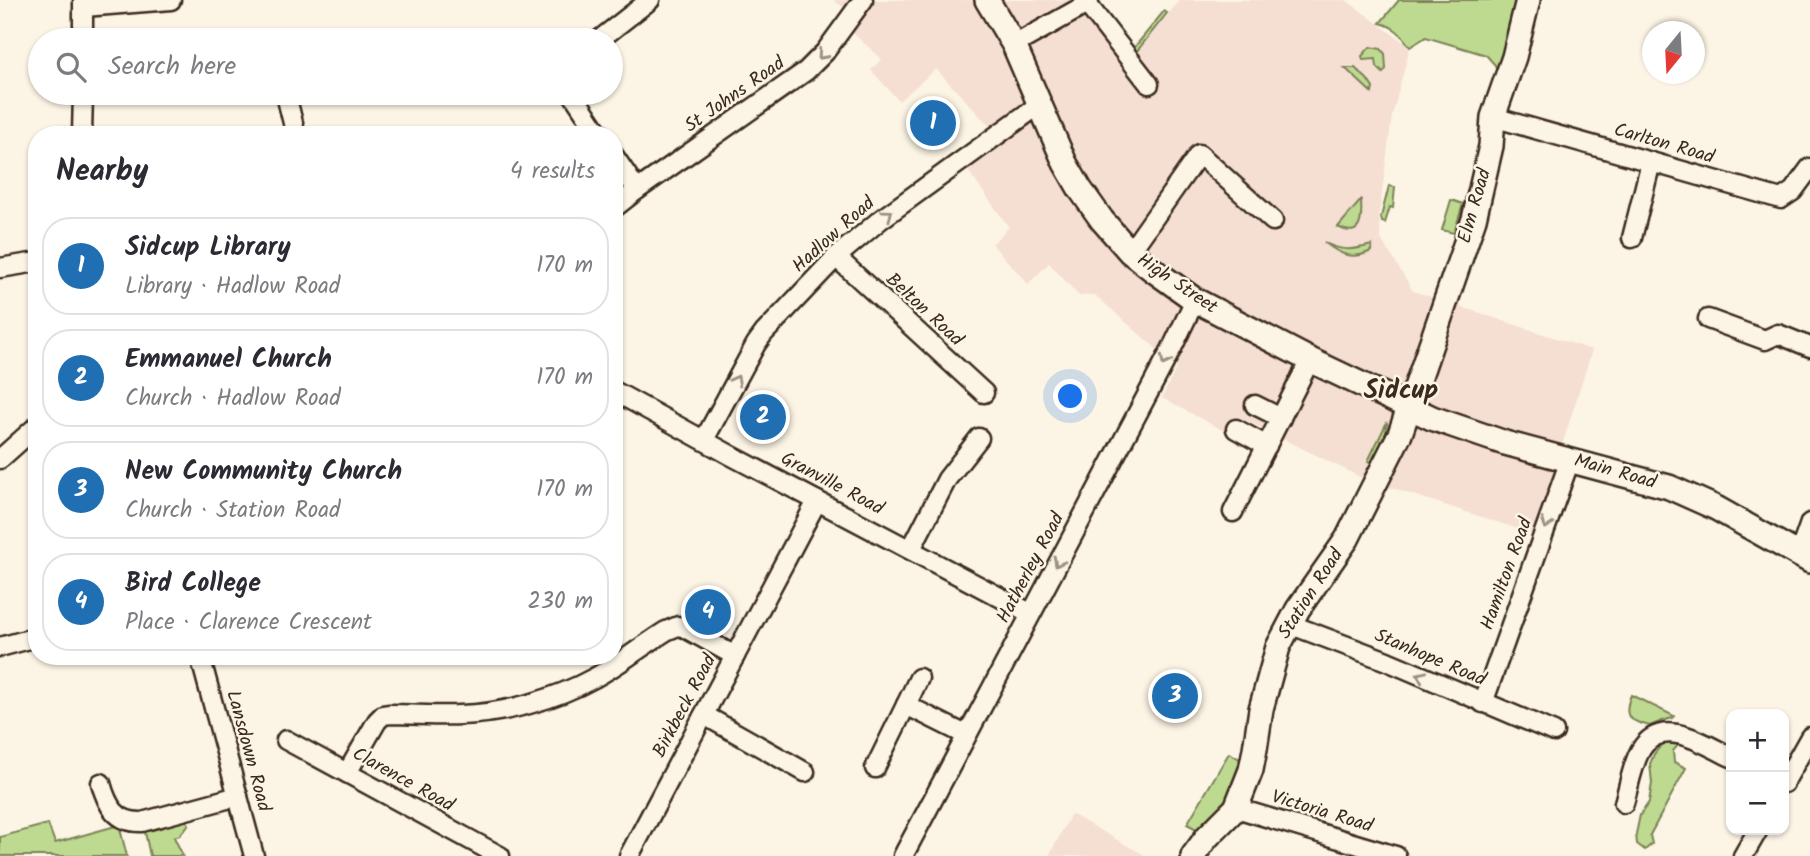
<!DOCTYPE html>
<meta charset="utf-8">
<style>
body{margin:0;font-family:Kalam,sans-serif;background:#f7f7f7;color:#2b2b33}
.controls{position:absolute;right:21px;bottom:21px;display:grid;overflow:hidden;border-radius:14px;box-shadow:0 2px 5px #0004}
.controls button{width:63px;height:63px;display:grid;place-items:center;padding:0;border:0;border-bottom:2px solid #e1e1e2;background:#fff;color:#2b2b33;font:35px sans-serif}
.compass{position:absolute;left:1642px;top:21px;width:63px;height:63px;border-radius:50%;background:#fff;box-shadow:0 2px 5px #0004;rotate:198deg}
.you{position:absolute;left:1071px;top:397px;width:24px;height:24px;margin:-18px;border:5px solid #fff;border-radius:50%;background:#1a73e8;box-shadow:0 0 0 10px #1a73e833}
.badge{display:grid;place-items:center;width:46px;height:46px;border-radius:50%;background:#1f6fb2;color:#fff;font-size:23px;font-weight:700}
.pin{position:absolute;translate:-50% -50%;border:4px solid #fff;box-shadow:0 2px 7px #0006}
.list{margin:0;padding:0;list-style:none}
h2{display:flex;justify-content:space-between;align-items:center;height:91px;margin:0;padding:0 28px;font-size:30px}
h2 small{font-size:23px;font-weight:400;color:#7c7c81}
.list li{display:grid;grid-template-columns:46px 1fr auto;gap:21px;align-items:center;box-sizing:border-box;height:98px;margin:0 14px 14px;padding:0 14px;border:2px solid #e1e1e2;border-radius:28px}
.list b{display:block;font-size:26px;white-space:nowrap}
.list p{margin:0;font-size:23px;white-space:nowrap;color:#7c7c81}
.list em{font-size:23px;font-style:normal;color:#7c7c81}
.icon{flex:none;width:38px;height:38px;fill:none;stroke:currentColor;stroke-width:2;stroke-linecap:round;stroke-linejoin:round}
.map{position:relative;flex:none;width:1810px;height:856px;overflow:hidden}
.search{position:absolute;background:#fff;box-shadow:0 2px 5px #0004;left:28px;top:28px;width:595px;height:77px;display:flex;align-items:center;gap:18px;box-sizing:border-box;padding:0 24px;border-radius:38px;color:#7c7c81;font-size:26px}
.panel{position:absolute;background:#fff;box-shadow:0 2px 5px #0004;left:28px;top:126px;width:595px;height:539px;border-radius:28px}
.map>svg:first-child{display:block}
</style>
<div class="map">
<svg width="1810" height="856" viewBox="0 0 1810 856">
<rect width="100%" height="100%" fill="#fcf5e5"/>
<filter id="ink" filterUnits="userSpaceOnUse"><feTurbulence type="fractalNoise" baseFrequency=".0143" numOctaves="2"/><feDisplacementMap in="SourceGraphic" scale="14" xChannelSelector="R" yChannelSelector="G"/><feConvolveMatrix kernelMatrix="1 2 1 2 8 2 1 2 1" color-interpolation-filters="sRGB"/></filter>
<g filter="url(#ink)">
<g fill="#f5ded2">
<path d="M 833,0 L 1069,0 L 1127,50 L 1171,11 L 1180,0 L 1346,0 L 1410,47 L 1392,116 L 1379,215 L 1381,239 L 1413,291 L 1592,350 L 1534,534 L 1364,479 L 1237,416 L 1228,433 L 1162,398 L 1177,367 L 1095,295 L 1079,296 L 1049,263 L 1028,284 L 992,244 L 1009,227 L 963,164 L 999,136 L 936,69 L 899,101 L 871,70 L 882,59 L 848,29 L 856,16 Z"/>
<path d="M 1071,814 L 1146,856 L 1049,856 Z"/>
</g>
<g fill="#beda91" stroke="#7c8258" stroke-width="2">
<path d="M 1399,0 L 1520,0 L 1507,76 L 1497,72 L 1495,65 L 1486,55 L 1426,37 L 1410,47 C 1401,34 1396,27 1380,23 Z"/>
<path d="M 1164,11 L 1167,13 L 1133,56 L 1130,53 Z"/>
<path d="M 1370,47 L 1381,49 L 1385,54 L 1386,69 L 1383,73 L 1377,67 L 1376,59 L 1363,60 L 1362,56 Z"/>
<path d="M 1345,68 L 1355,68 L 1367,79 L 1373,88 L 1372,93 Z"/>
<path d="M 1389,186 L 1395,187 L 1393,208 L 1390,207 L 1385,223 L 1382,222 L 1381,217 Z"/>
<path d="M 1361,200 C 1362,217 1363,240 1338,227 Z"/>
<path d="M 1451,200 L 1463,204 L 1454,233 L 1442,230 Z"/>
<path d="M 1324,242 C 1340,252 1354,250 1372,245 L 1371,251 C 1352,261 1339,254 1324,242 Z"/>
<path d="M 1387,422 L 1386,437 L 1374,464 L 1368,461 Z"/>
<path d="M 1631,695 L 1674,716 L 1672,718 L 1662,721 L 1650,726 C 1629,721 1622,717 1631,695 Z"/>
<path d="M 1669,739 L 1680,743 L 1673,751 L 1674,762 L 1686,768 L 1650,835 L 1652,844 L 1645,850 L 1637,844 L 1636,834 L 1640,815 L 1649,802 L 1652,783 L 1650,764 L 1654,754 L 1663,743 Z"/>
<path d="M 1229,753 L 1245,762 L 1225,810 L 1204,833 L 1187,824 Z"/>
<path d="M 182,815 L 189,824 L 180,835 L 174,837 L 183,856 L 150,856 L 145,832 L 148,825 Z"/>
<path d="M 48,824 L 55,843 L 119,825 L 127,856 L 0,856 L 0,837 Z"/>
</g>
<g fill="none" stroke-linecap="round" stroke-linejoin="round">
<g stroke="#3b2a1e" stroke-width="23">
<g id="minor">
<path d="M 1087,4 L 1149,84"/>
<path d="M 84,7 L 171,0"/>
<path d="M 83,40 L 83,0"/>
<path d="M 599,40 L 650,0"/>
<path d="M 1014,45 L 1087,4 L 1089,0"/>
<path d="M 572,93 L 600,135"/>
<path d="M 287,99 L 296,135"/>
<path d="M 1493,117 L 1781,199 L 1793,191 L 1810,168"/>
<path d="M 82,135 L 83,93"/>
<path d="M 614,156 L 637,190"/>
<path d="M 614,208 L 637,190 L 806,71 L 825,52 L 863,0"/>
<path d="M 1632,238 L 1651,162"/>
<path d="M 1130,252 L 1199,154 L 1273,221"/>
<path d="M 836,257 L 984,393"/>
<path d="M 0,268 L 37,262"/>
<path d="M 1708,319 L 1765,340 L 1778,334 L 1810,347"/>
<path d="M 614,391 L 732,456 L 1030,613"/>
<path d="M 1255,405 L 1281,418"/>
<path d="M 1236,429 L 1267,446"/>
<path d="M 704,440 L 756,344 L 764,333 L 836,257 L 880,220 L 1040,104"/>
<path d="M 0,459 L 37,426"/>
<path d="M 1233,512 L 1310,360"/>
<path d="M 911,549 L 947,479 L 979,438"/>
<path d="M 1799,554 L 1810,523"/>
<path d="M 1289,624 L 1387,661 L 1554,732"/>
<path d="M 0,647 L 37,637"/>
<path d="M 200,656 L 254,856"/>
<path d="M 1483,703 L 1570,460"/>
<path d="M 906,705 L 919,678"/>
<path d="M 704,715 L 805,772"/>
<path d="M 286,740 L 500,856"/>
<path d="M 875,768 L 906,705 L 966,735"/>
<path d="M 347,773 L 377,721 L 383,715 L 390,714 C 414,714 437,716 460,715 C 504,714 556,699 594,678 C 619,665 642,646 666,631 L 678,626 L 683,627 L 735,656"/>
<path d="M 101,783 C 107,805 116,823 142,822 L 238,796"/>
<path d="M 1784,783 L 1810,737"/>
<path d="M 1624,803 C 1629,786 1632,766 1640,751 C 1661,714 1704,744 1731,757"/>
<path d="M 1236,808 L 1396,856"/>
<path d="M 629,856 L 817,501"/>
<path d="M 903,856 L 1172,348 L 1195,300"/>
<path d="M 1743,856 L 1758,830"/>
</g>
</g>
<g stroke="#3b2a1e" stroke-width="28">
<g id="major">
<path d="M 987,0 L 1014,45 L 1065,163 L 1080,189 L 1102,220 L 1130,252 L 1153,270 L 1195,300 L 1310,360 L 1432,418 L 1505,443 L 1669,487 L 1716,508 L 1810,561"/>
<path d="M 1193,856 L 1207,837 L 1236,808 L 1251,770 L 1255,749 L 1261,709 L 1278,647 L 1298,609 L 1347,539 L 1400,434 L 1474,219 L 1491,146 L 1493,117 L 1514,57 L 1528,0"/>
</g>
</g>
<use href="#minor" stroke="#fcf5e5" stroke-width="18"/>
<use href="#major" stroke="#fcf5e5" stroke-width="23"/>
</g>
<defs><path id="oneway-chevron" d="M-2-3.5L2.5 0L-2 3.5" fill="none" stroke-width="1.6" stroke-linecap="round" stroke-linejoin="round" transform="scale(1.75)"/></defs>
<g stroke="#9c9082">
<use href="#oneway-chevron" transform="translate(822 55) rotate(132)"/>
<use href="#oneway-chevron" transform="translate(888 214) rotate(-37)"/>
<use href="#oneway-chevron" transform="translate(1165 361) rotate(118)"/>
<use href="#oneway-chevron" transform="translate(736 380) rotate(-62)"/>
<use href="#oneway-chevron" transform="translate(1547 524) rotate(109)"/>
<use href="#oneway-chevron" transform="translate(1058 562) rotate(118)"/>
<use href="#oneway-chevron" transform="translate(1421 676) rotate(-156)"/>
</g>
</g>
<g text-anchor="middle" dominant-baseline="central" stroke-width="5" stroke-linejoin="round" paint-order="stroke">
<g font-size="19" fill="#3b2a1e" stroke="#fcf5e5">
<text transform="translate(735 95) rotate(-35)">St Johns Road</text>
<text transform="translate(1664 144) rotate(16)">Carlton Road</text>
<text transform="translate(1475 206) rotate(-74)">Elm Road</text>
<text transform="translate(834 235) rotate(-42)">Hadlow Road</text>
<text transform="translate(1177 284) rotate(34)">High Street</text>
<text transform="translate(924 310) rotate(43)">Belton Road</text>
<text transform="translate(1615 472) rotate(16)">Main Road</text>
<text transform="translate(832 484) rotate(28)">Granville Road</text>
<text transform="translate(1031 568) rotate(-62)">Hatherley Road</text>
<text transform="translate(1507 574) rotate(-70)">Hamilton Road</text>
<text transform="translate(1311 594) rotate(-57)">Station Road</text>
<text transform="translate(1430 658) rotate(23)">Stanhope Road</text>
<text transform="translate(685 706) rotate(-62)">Birkbeck Road</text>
<text transform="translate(248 751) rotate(75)">Lansdown Road</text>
<text transform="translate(403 780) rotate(29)">Clarence Road</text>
<text transform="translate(1322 812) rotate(17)">Victoria Road</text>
</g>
<g font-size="26" font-weight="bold" fill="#3b2a1e" stroke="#fcf5e5">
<text x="1401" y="391">Sidcup</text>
</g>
</g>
</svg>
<div class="controls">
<button>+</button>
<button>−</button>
</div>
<svg class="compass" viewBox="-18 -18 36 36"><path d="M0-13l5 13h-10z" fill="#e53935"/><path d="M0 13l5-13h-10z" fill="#7c7c81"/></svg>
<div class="you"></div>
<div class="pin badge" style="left:933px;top:123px">1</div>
<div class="pin badge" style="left:763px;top:417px">2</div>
<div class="pin badge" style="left:1175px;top:696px">3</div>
<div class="pin badge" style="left:708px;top:612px">4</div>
<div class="search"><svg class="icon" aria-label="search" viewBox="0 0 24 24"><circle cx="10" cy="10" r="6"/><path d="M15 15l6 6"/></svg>Search here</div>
<section class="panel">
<h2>Nearby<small>4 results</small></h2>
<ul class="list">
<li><span class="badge">1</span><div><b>Sidcup Library</b><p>Library · Hadlow Road</p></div><em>170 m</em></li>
<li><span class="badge">2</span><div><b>Emmanuel Church</b><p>Church · Hadlow Road</p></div><em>170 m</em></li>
<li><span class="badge">3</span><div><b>New Community Church</b><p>Church · Station Road</p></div><em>170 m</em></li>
<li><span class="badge">4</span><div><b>Bird College</b><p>Place · Clarence Crescent</p></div><em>230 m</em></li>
</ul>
</section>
</div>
